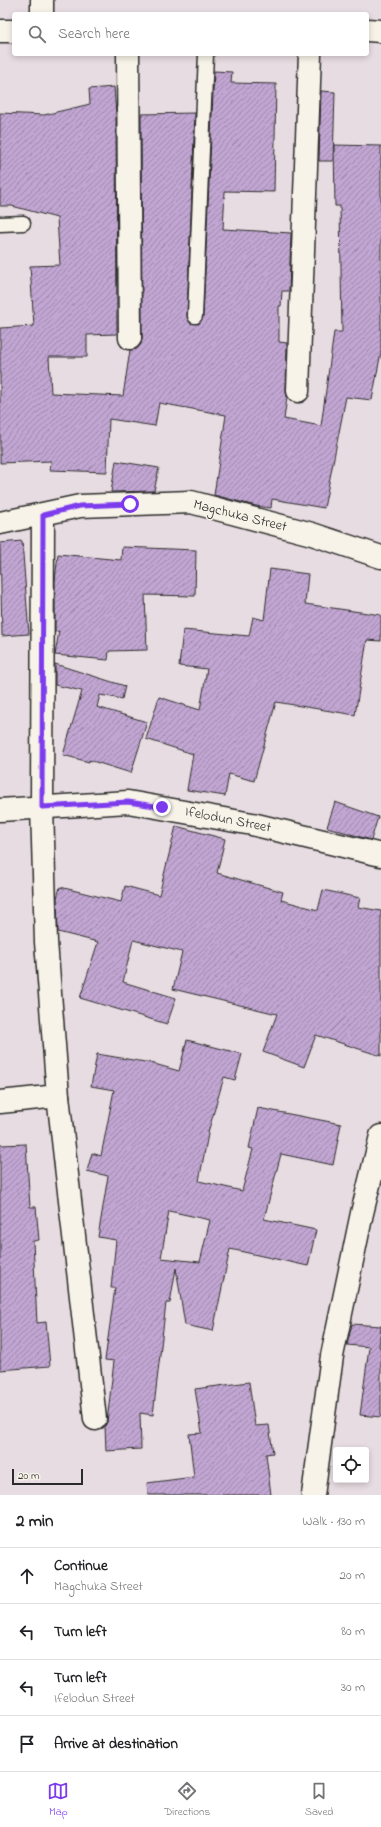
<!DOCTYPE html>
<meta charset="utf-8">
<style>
body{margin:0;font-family:"Indie Flower",sans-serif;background:#f6f6f6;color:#202124}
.controls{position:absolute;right:12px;bottom:12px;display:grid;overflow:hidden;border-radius:4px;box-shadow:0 2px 6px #0003}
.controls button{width:36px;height:36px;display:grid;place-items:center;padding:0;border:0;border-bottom:1px solid #e0e0e0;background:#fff;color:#202124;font:20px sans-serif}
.scale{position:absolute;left:12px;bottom:10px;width:71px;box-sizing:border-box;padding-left:4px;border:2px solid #2b2b2b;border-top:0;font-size:11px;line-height:14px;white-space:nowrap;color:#2b2b2b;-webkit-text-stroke:3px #f7f3e8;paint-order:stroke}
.stop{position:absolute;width:12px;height:12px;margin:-9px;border:3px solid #7c3aed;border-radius:50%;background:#fff}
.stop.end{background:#7c3aed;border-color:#fff;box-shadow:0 1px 4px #0008}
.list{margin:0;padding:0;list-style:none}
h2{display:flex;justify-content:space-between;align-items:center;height:52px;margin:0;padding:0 16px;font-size:17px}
h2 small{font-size:13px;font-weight:400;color:#757577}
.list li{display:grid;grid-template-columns:26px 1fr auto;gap:12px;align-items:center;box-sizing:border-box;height:56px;padding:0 16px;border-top:1px solid #e0e0e0}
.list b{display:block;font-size:15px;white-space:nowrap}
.list p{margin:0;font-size:13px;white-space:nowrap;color:#757577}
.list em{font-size:13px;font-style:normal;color:#757577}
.icon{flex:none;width:22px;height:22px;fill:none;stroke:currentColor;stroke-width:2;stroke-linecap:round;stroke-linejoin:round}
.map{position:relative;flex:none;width:381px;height:1495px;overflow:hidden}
.search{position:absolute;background:#fff;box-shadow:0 2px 6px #0003;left:12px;right:12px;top:12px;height:44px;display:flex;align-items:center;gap:10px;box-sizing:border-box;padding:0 14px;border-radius:4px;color:#757577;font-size:15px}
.sheet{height:276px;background:#fff}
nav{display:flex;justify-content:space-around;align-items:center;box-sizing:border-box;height:56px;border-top:1px solid #e0e0e0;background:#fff;font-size:11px;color:#757577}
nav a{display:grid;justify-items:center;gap:2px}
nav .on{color:#7c3aed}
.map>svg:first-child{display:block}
</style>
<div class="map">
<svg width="381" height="1495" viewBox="0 0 381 1495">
<defs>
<pattern id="building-hatch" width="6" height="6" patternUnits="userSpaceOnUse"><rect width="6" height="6" fill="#c1a5d2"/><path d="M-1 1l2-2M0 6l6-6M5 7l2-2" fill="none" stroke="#9d87ab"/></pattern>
</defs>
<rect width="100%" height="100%" fill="#e7dce1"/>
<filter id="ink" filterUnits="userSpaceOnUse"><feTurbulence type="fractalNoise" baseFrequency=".025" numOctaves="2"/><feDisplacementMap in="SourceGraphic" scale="8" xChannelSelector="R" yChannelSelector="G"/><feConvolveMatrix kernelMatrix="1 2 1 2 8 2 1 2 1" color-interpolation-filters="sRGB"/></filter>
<g filter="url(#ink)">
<g fill="url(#building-hatch)" stroke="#2b2b2b" fill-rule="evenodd">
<path d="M 214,71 L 232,72 L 231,83 L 276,84 L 274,192 L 225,191 L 223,229 L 291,233 L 289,291 L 282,291 L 281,306 L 279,306 L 279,342 L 287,343 L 286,391 L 287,397 L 284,419 L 321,426 L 334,332 L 342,332 L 340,206 L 335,206 L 334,145 L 381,146 L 381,352 L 372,400 L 346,397 L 324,508 L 272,499 L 271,508 L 256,506 L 214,495 L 226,415 L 159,403 L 155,426 L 109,419 L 107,472 L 50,470 L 51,461 L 0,463 L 0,328 L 34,326 L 30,266 L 60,265 L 57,218 L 12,206 L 0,206 L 0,113 L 44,115 L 90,104 L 89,89 L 114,87 L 116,115 L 117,334 L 87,335 L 87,357 L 49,357 L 51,393 L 123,396 L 130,350 L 137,349 L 141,344 L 142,338 L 141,114 L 195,113 L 187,316 L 190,323 L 199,324 L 203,316 Z"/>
<path d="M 321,91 L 335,92 L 333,161 L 319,161 Z"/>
<path d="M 116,461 L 159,468 L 154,491 L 111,492 Z"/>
<path d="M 22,541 L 29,634 L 2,636 L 0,543 Z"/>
<path d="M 122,547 L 196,550 L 195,596 L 145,595 L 147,650 L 109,651 L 108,660 L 55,655 L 59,631 L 55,632 L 55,581 L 58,554 L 121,560 Z"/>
<path d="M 270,569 L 308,574 L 305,604 L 381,615 L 381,641 L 367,640 L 355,715 L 276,702 L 254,781 L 229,774 L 225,796 L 187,790 L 193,754 L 146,739 L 159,697 L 200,710 L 207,669 L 179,666 L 183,630 L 249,636 L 253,617 L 264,620 Z"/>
<path d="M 55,664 L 125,686 L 122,699 L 100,695 L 97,707 L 147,722 L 131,773 L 89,760 L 89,762 L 63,755 L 82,691 L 55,685 Z"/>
<path d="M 335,802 L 378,817 L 371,840 L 327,827 Z"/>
<path d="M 176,826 L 225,839 L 217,873 L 283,892 L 281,900 L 318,910 L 323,890 L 360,898 L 358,907 L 381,911 L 381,1056 L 316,1035 L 304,1067 L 263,1052 L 277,1014 L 173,989 L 182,952 L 133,940 L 123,982 L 176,998 L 167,1024 L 80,998 L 98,942 L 58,932 L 57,898 L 60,887 L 121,902 L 125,886 L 159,895 Z"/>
<path d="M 187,1040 L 242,1054 L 235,1080 L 224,1077 L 209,1129 L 199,1181 L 242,1191 L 253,1149 L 249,1148 L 258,1108 L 341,1124 L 333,1165 L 281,1154 L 264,1219 L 316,1230 L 308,1266 L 230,1249 L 213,1331 L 185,1325 L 176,1268 L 170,1303 L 166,1303 L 153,1415 L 140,1413 L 141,1449 L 106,1451 L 105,1426 L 107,1422 L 114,1361 L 105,1360 L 115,1288 L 111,1288 L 116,1240 L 98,1237 L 108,1176 L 87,1171 L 92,1153 L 101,1156 L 114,1090 L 91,1086 L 97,1054 L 151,1063 L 179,1071 ZM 169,1211 L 210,1220 L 200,1262 L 161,1258 Z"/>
<path d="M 26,1144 L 30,1207 L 36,1207 L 39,1240 L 33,1241 L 37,1323 L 46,1322 L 50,1366 L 0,1370 L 0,1145 Z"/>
<path d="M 352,1324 L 381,1326 L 379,1347 L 381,1347 L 381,1417 L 360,1415 L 369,1347 L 347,1345 Z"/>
<path d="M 249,1382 L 255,1426 L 269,1425 L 273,1453 L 266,1454 L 271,1495 L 148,1495 L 147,1483 L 194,1477 L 189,1434 L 202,1433 L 195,1389 Z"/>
</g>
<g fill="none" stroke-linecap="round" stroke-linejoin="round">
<g stroke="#2b2b2b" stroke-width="17">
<g id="lane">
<path d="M 0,224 L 23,223"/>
<path d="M 195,316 L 206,54"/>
</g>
</g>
<g stroke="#2b2b2b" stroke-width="25">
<g id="street">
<path d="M 42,14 L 42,0"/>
<path d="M 128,54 L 130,338"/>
<path d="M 298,391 L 310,54"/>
<path d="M 43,515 L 42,807 L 46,942 L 58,1096 L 95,1419"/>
<path d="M 0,523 L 80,506 L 191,502 L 312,534 L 381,557"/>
<path d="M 0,810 L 128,802 L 252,824 L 381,855"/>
<path d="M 0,1102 L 58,1096"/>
<path d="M 313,1495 L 332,1356 L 362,1213 L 381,1136"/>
</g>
</g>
<g stroke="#2b2b2b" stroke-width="25">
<g id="secondary">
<path d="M 367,30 L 381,31"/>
<path d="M 0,31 L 14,31"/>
</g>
</g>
<use href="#lane" stroke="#f7f3e8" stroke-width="14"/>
<use href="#street" stroke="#f7f3e8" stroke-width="22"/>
<use href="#secondary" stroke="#f7f3e8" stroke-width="22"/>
</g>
</g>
<g fill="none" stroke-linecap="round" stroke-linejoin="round" filter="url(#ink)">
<path stroke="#7c3aed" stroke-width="5" d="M 130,504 L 80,506 L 43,515 L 42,807 L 128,802 L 162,807"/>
</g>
<g text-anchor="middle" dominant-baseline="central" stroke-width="3" stroke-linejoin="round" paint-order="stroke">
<g font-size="14" fill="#2b2b2b" stroke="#f7f3e8">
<text transform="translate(240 516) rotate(14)">Magchuka Street</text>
<text transform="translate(228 820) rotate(11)">Ifelodun Street</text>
</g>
</g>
</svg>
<div class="controls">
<button><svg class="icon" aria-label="locate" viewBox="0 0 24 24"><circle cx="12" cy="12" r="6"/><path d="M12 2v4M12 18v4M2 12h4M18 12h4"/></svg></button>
</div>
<div class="scale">20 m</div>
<div class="stop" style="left:130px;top:504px"></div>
<div class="stop end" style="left:162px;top:807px"></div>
<div class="search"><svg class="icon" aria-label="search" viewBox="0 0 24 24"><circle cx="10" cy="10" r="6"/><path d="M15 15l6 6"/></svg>Search here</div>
</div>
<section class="sheet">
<h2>2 min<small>Walk · 130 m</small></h2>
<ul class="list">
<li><svg class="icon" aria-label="ahead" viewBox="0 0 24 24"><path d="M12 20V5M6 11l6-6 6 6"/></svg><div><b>Continue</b><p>Magchuka Street</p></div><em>20 m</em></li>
<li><svg class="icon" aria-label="left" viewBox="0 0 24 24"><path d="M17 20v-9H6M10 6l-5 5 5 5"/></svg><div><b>Turn left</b></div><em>80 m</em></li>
<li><svg class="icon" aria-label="left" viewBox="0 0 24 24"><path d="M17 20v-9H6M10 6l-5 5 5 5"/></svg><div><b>Turn left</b><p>Ifelodun Street</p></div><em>30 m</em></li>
<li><svg class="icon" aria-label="arrive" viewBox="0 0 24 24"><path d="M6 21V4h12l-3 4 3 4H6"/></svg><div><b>Arrive at destination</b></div></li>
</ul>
</section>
<nav>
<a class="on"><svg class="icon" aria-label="map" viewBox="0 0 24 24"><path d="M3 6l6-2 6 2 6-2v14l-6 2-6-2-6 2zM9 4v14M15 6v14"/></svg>Map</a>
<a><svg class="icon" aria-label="directions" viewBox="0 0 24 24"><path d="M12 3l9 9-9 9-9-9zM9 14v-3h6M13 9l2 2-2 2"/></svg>Directions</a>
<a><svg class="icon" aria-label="saved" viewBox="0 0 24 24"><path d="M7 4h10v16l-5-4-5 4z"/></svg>Saved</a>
</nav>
